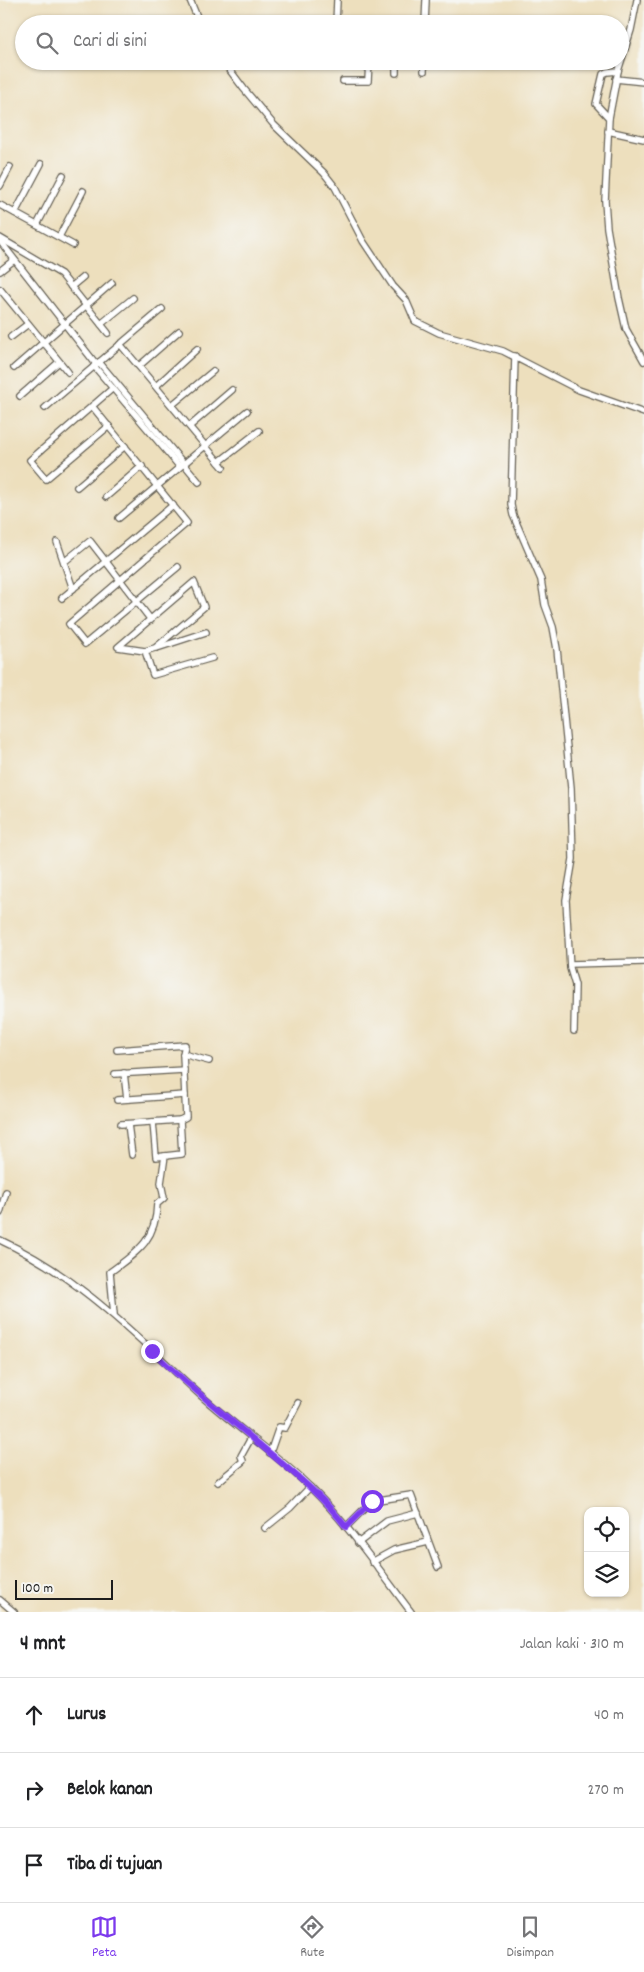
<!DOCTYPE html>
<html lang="id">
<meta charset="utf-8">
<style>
body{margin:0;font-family:Dekko,sans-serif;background:#f2f2f2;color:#202124}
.controls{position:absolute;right:15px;bottom:15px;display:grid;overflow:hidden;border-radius:10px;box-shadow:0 1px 4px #0004}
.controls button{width:45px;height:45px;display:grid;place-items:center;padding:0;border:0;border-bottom:1px solid #e0e0e0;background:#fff;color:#202124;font:25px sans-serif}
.scale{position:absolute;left:15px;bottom:12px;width:98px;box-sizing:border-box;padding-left:5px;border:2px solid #1c1c1c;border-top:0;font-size:14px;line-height:18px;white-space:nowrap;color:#1c1c1c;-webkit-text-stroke:4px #f6f6f2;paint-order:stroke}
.stop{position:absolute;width:15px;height:15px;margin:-11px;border:4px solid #7c3aed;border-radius:50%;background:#fff}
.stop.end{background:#7c3aed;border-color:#fff;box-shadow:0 1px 5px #0008}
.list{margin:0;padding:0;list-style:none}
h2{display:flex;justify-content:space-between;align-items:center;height:65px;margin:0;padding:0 20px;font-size:21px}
h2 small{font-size:16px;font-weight:400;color:#757577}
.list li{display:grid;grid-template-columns:32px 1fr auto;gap:15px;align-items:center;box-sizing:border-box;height:75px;padding:0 20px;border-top:1px solid #e0e0e0}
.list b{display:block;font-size:19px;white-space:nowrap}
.list em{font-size:16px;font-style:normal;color:#757577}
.icon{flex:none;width:28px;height:28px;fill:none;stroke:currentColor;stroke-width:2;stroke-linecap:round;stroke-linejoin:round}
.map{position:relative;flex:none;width:644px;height:1612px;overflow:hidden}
.search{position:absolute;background:#fff;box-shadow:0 1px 4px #0004;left:15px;right:15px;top:15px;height:55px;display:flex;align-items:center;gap:12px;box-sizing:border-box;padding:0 18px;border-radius:28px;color:#757577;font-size:19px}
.sheet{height:290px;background:#fff}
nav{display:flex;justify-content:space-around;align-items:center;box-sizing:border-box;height:70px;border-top:1px solid #e0e0e0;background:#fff;font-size:14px;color:#757577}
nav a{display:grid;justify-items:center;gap:2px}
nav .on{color:#7c3aed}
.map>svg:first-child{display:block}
</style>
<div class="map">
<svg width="644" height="1612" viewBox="0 0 644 1612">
<rect width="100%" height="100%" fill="#f6f6f2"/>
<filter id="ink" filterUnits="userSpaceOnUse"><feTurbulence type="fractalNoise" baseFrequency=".02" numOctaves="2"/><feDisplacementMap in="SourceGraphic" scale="10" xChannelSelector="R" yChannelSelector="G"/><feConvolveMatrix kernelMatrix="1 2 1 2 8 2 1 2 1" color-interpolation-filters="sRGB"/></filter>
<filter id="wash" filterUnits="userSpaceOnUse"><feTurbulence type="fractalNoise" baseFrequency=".0096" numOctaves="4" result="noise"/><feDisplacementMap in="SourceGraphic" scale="20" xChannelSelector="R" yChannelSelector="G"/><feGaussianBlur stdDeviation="1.12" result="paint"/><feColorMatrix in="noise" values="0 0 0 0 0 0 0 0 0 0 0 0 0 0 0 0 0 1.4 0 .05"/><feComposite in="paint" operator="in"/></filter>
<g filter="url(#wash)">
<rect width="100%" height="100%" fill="#eddfbd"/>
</g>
<g filter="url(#ink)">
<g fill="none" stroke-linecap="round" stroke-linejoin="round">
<g stroke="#656054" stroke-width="8">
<g id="street">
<path d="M 190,0 L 200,24"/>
<path d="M 637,0 L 631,30 L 618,71 L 607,72 L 603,74 L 596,104 L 609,118 L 605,201 L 607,228 L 619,298 L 626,329 L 644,361"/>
<path d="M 336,24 L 337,0"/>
<path d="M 425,24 L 426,0"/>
<path d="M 223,61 L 244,89 L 274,125 L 324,173 L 335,187 L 363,241 L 393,286 L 406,300 L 415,321 L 439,333 L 503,351 L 579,390 L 644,413"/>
<path d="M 424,61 L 424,71"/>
<path d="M 396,73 L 396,61"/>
<path d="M 616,79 L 644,82"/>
<path d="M 343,81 L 368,81 L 369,61"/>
<path d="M 609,118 L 618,71"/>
<path d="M 608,131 L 644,139"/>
<path d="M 0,186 L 10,167"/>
<path d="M 0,205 L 73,245"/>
<path d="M 15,213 L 41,164"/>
<path d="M 37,225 L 63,175"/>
<path d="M 59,237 L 83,191"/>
<path d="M 0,238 L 61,274 L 108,333"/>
<path d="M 0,241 L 96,364"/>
<path d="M 0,271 L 14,260"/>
<path d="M 71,287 L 83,277"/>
<path d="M 0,289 L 68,372"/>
<path d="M 101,324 L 133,298"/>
<path d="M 11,337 L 28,324"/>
<path d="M 120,344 L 223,467"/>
<path d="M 515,356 L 511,505 L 513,515 L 541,580 L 545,605 L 553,627 L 557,649 L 571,788 L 573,859 L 566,900 L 570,968 L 575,985 L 574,1031"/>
<path d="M 99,362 L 199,482"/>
<path d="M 94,366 L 179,466"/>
<path d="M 139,366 L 179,331"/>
<path d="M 14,368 L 112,283"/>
<path d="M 156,386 L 197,349"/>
<path d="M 20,396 L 59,362"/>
<path d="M 172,405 L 213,371"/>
<path d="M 92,406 L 187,523 L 69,624 L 85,644 L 178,567"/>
<path d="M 45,408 L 162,309"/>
<path d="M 109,426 L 46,479 L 30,460 L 113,388"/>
<path d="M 190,426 L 232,390"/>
<path d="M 219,462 L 259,431"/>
<path d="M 77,487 L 125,446"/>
<path d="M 106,497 L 142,466"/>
<path d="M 119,518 L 247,411"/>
<path d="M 57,542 L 73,589"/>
<path d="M 64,562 L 90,541 L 151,620"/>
<path d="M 62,598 L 173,505"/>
<path d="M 157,648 L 206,632"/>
<path d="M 145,651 L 155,648 L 204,607 L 194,582 L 118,647 L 145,651 L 153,675 L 212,658"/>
<path d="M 570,964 L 644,962"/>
<path d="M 117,1050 L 185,1045 L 183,1054 L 186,1117 L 180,1120 L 121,1124"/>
<path d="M 183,1054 L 209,1061"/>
<path d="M 124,1073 L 127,1099"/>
<path d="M 115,1074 L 184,1070"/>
<path d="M 117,1100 L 185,1095"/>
<path d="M 153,1122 L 156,1157 L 182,1154 L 180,1120"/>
<path d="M 128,1124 L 132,1155"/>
<path d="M 0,1213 L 6,1192"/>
<path d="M 0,1240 C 80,1277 134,1334 197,1392 C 234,1426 276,1453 311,1488 C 348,1524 380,1571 411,1612"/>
<path d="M 114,1314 L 110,1272 C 137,1252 156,1241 157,1204 L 164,1198 L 161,1183 L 165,1156"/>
<path d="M 270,1453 L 279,1427 L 285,1428 L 298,1403"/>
<path d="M 218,1482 L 243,1461 L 241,1456 L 251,1438"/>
<path d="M 346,1527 L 372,1501 L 411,1495 L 438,1567"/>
<path d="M 265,1528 L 290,1508 L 310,1487"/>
<path d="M 358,1543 L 387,1521 L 418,1513"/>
<path d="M 372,1562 L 394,1550 L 428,1542"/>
<path d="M 0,1600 L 14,1612"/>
</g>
</g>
<use href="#street" stroke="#fff" stroke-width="5.5"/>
</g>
</g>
<g fill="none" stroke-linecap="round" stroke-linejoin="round" filter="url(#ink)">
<path stroke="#7c3aed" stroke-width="6" d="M 152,1351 C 184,1381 217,1409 251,1437 C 284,1466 319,1491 346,1527 L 372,1501"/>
</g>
</svg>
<div class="controls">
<button><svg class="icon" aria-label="locate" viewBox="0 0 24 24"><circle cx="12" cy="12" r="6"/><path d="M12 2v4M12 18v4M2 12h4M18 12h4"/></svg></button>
<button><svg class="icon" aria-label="layers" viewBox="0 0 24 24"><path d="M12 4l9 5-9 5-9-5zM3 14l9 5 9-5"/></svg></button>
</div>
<div class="scale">100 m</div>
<div class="stop" style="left:372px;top:1501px"></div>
<div class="stop end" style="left:152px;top:1351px"></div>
<div class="search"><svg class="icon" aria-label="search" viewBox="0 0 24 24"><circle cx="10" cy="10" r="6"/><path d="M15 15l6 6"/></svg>Cari di sini</div>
</div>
<section class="sheet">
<h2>4 mnt<small>Jalan kaki · 310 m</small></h2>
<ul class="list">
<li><svg class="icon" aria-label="ahead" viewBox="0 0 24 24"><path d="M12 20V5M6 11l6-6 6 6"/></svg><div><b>Lurus</b></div><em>40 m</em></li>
<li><svg class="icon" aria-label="right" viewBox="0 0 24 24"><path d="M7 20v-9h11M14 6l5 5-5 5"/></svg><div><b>Belok kanan</b></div><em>270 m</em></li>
<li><svg class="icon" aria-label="arrive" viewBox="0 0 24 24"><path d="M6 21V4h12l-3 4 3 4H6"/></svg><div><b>Tiba di tujuan</b></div></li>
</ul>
</section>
<nav>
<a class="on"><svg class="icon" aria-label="map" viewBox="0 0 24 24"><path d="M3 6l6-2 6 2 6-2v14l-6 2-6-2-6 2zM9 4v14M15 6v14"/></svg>Peta</a>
<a><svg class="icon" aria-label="directions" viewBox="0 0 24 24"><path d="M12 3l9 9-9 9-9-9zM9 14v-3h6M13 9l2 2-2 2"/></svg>Rute</a>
<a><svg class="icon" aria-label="saved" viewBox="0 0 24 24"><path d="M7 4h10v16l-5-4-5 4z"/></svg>Disimpan</a>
</nav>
